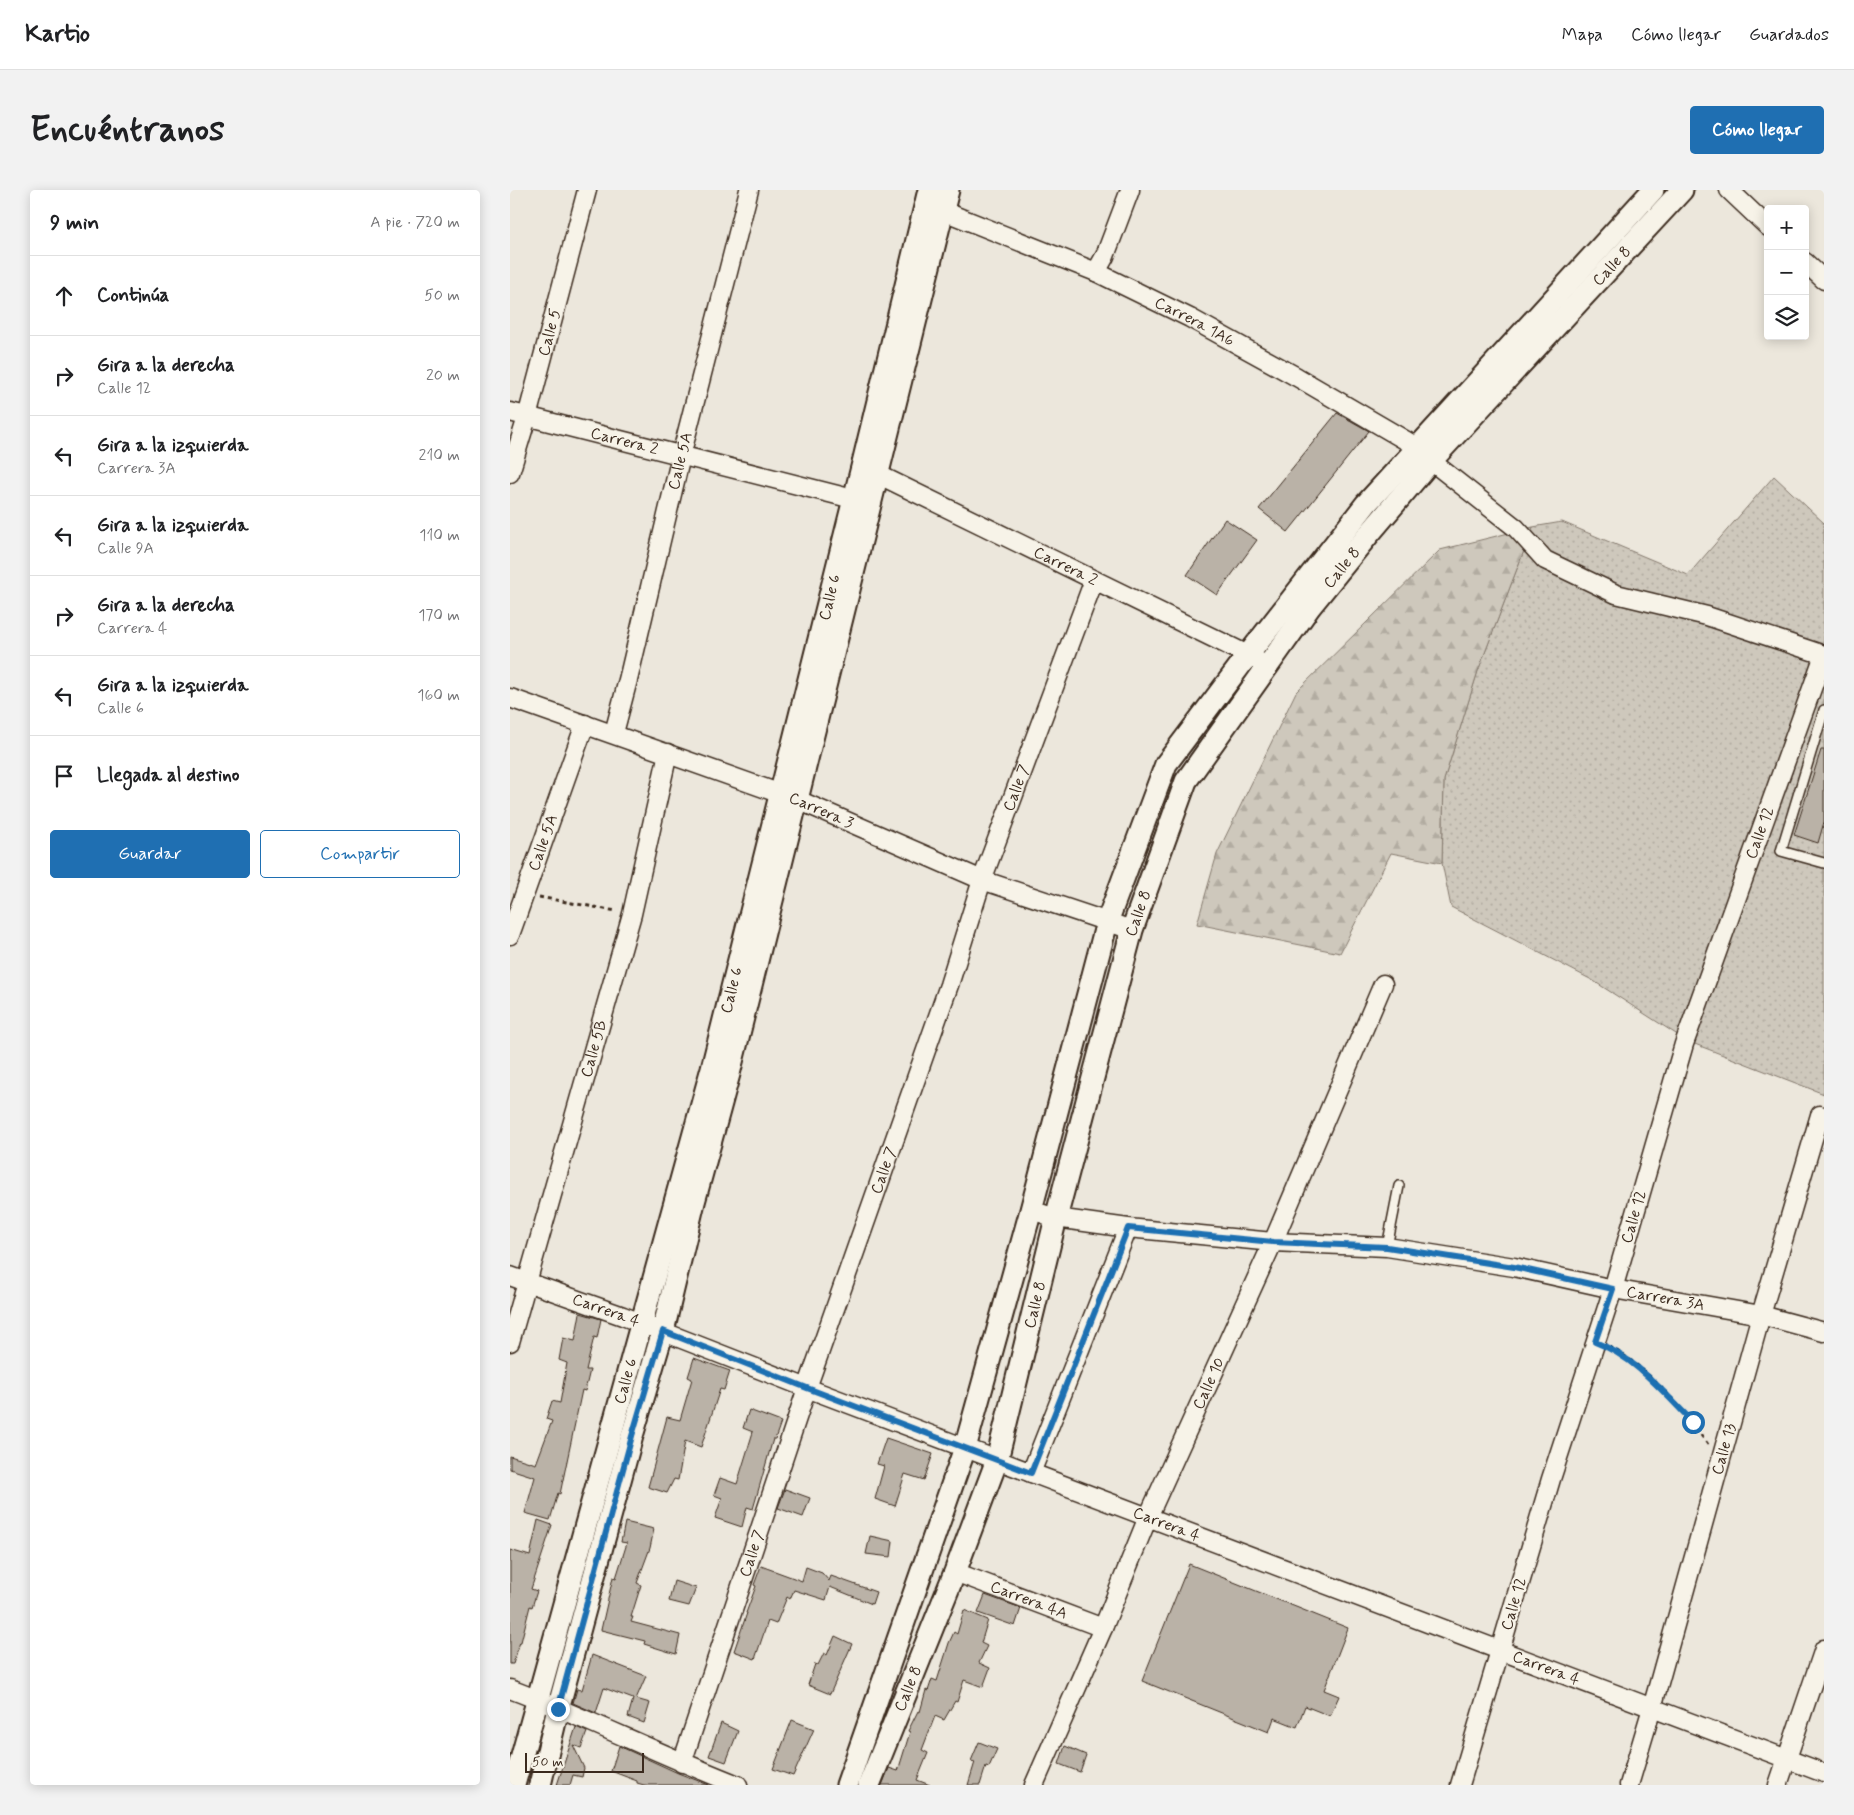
<!DOCTYPE html>
<html lang="es">
<meta charset="utf-8">
<style>
body{margin:0;font-family:Mynerve,sans-serif;background:#f2f2f2;color:#202124}
.controls{position:absolute;right:15px;top:15px;display:grid;overflow:hidden;border-radius:5px;box-shadow:0 2px 12px #0003}
.controls button{width:45px;height:45px;display:grid;place-items:center;padding:0;border:0;border-bottom:1px solid #e0e0e0;background:#fff;color:#202124;font:25px sans-serif}
.scale{position:absolute;left:15px;bottom:12px;width:119px;box-sizing:border-box;padding-left:5px;border:2px solid #3b2a1e;border-top:0;font-size:14px;line-height:18px;white-space:nowrap;color:#3b2a1e;-webkit-text-stroke:4px #f7f3e8;paint-order:stroke}
.stop{position:absolute;width:15px;height:15px;margin:-11px;border:4px solid #1f6fb2;border-radius:50%;background:#fff}
.stop.end{background:#1f6fb2;border-color:#fff;box-shadow:0 1px 5px #0008}
.list{margin:0;padding:0;list-style:none}
h2{display:flex;justify-content:space-between;align-items:center;height:65px;margin:0;padding:0 20px;font-size:21px}
h2 small{font-size:16px;font-weight:400;color:#757577}
.list li{display:grid;grid-template-columns:32px 1fr auto;gap:15px;align-items:center;box-sizing:border-box;height:80px;padding:0 20px;border-top:1px solid #e0e0e0}
.list b{display:block;font-size:19px;white-space:nowrap}
.list p{margin:0;font-size:16px;white-space:nowrap;color:#757577}
.list em{font-size:16px;font-style:normal;color:#757577}
.actions{display:flex;gap:10px;padding:15px 20px}
.actions a{flex:1;padding:11px 0;border:1px solid #1f6fb2;border-radius:5px;text-align:center;font-size:18px;color:#1f6fb2}
.actions .main{background:#1f6fb2;color:#fff}
.icon{flex:none;width:28px;height:28px;fill:none;stroke:currentColor;stroke-width:2;stroke-linecap:round;stroke-linejoin:round}
.map{position:relative;flex:none;width:1314px;height:1595px;overflow:hidden;border-radius:5px}
header{display:flex;align-items:center;gap:30px;box-sizing:border-box;height:70px;padding:0 25px;background:#fff;border-bottom:1px solid #e0e0e0}
header strong{font-size:24px}
nav{display:flex;gap:28px;margin-inline-start:auto;font-size:18px}
.intro{display:flex;align-items:center;justify-content:space-between;box-sizing:border-box;height:120px;padding:0 30px}
h1{margin:0;font-size:35px}
.button{padding:12px 22px;border-radius:5px;background:#1f6fb2;color:#fff;font-size:18px;font-weight:700}
main{display:flex;gap:30px;padding:0 30px}
aside{flex:1;background:#fff;border-radius:5px;box-shadow:0 2px 12px #0003}
.map>svg:first-child{display:block}
</style>
<header>
<strong>Kartio</strong>
<nav><a>Mapa</a><a>Cómo llegar</a><a>Guardados</a></nav>
</header>
<div class="intro"><h1>Encuéntranos</h1><a class="button">Cómo llegar</a></div>
<main>
<aside>
<h2>9 min<small>A pie · 720 m</small></h2>
<ul class="list">
<li><svg class="icon" aria-label="ahead" viewBox="0 0 24 24"><path d="M12 20V5M6 11l6-6 6 6"/></svg><div><b>Continúa</b></div><em>50 m</em></li>
<li><svg class="icon" aria-label="right" viewBox="0 0 24 24"><path d="M7 20v-9h11M14 6l5 5-5 5"/></svg><div><b>Gira a la derecha</b><p>Calle 12</p></div><em>20 m</em></li>
<li><svg class="icon" aria-label="left" viewBox="0 0 24 24"><path d="M17 20v-9H6M10 6l-5 5 5 5"/></svg><div><b>Gira a la izquierda</b><p>Carrera 3A</p></div><em>210 m</em></li>
<li><svg class="icon" aria-label="left" viewBox="0 0 24 24"><path d="M17 20v-9H6M10 6l-5 5 5 5"/></svg><div><b>Gira a la izquierda</b><p>Calle 9A</p></div><em>110 m</em></li>
<li><svg class="icon" aria-label="right" viewBox="0 0 24 24"><path d="M7 20v-9h11M14 6l5 5-5 5"/></svg><div><b>Gira a la derecha</b><p>Carrera 4</p></div><em>170 m</em></li>
<li><svg class="icon" aria-label="left" viewBox="0 0 24 24"><path d="M17 20v-9H6M10 6l-5 5 5 5"/></svg><div><b>Gira a la izquierda</b><p>Calle 6</p></div><em>160 m</em></li>
<li><svg class="icon" aria-label="arrive" viewBox="0 0 24 24"><path d="M6 21V4h12l-3 4 3 4H6"/></svg><div><b>Llegada al destino</b></div></li>
</ul>
<div class="actions"><a class="main">Guardar</a><a>Compartir</a></div>
</aside>
<div class="map">
<svg width="1314" height="1595" viewBox="0 0 1314 1595">
<defs>
<pattern id="grass-dots" width="8" height="8" patternUnits="userSpaceOnUse" patternTransform="scale(1.25)"><rect width="8" height="8" fill="#cec8bc"/><path d="M2 2h.1M6 6h.1" fill="none" stroke="#b2aca1" stroke-width="1.8" stroke-linecap="round"/></pattern>
<pattern id="forest-firs" width="22" height="20" patternUnits="userSpaceOnUse" patternTransform="scale(1.25)"><rect width="22" height="20" fill="#cec8bc"/><path d="M5 1l3.5 6h-7zM16 11l3.5 6h-7z" fill="#b2aca1"/></pattern>
</defs>
<rect width="100%" height="100%" fill="#ece7dc"/>
<filter id="ink" filterUnits="userSpaceOnUse"><feTurbulence type="fractalNoise" baseFrequency=".02" numOctaves="2"/><feDisplacementMap in="SourceGraphic" scale="10" xChannelSelector="R" yChannelSelector="G"/><feConvolveMatrix kernelMatrix="1 2 1 2 8 2 1 2 1" color-interpolation-filters="sRGB"/></filter>
<g filter="url(#ink)">
<path fill="url(#grass-dots)" stroke="#84796d" d="M 1264,286 L 1314,333 L 1314,904 L 1177,851 L 1082,790 L 941,717 L 932,673 L 934,590 L 968,481 L 1023,337 L 1052,332 L 1178,385 Z"/>
<path fill="url(#forest-firs)" stroke="#84796d" d="M 1023,337 L 968,481 L 934,590 L 932,673 L 881,663 L 830,763 L 687,734 L 707,664 L 786,502 L 930,360 Z"/>
<g fill="#bab2a7" stroke="#3b2a1e">
<path d="M 827,223 L 859,241 L 778,342 L 749,319 Z"/>
<path d="M 715,329 L 747,350 L 707,405 L 677,385 Z"/>
<path d="M 1311,560 L 1314,560 L 1314,632 L 1308,653 L 1284,645 Z"/>
<path d="M 70,1123 L 91,1129 L 87,1148 L 84,1147 L 76,1180 L 80,1180 L 75,1201 L 72,1200 L 50,1304 L 48,1303 L 40,1330 L 15,1323 L 25,1287 L 0,1279 L 0,1266 L 26,1274 L 42,1231 L 36,1229 L 42,1211 L 50,1213 L 57,1173 L 49,1170 L 53,1148 L 65,1151 Z"/>
<path d="M 184,1168 L 220,1181 L 214,1200 L 210,1199 L 191,1257 L 175,1251 L 168,1290 L 164,1289 L 157,1303 L 138,1297 L 157,1227 L 170,1230 L 182,1189 L 178,1187 Z"/>
<path d="M 239,1220 L 271,1232 L 265,1249 L 263,1249 L 243,1319 L 237,1317 L 232,1337 L 205,1328 L 212,1308 L 204,1305 L 210,1288 L 227,1294 L 243,1242 L 233,1238 Z"/>
<path d="M 376,1248 L 423,1264 L 414,1290 L 395,1284 L 385,1316 L 365,1309 L 374,1276 L 367,1274 Z"/>
<path d="M 275,1299 L 300,1308 L 293,1327 L 268,1318 Z"/>
<path d="M 28,1330 L 42,1335 L 21,1399 L 27,1401 L 22,1417 L 20,1416 L 11,1452 L 10,1452 L 3,1474 L 0,1474 L 0,1360 L 20,1366 Z"/>
<path d="M 115,1332 L 144,1339 L 140,1358 L 127,1393 L 131,1395 L 121,1427 L 123,1427 L 121,1432 L 170,1445 L 166,1464 L 134,1454 L 135,1451 L 91,1440 L 103,1387 L 106,1388 L 117,1353 L 111,1352 Z"/>
<path d="M 360,1346 L 383,1351 L 381,1367 L 356,1364 Z"/>
<path d="M 679,1374 L 838,1438 L 814,1500 L 829,1506 L 820,1526 L 795,1516 L 787,1537 L 764,1528 L 759,1542 L 632,1491 Z"/>
<path d="M 251,1376 L 292,1391 L 296,1377 L 312,1383 L 319,1391 L 321,1386 L 366,1402 L 362,1414 L 320,1397 L 316,1410 L 284,1400 L 280,1409 L 277,1407 L 266,1434 L 258,1431 L 245,1469 L 224,1461 L 237,1423 L 236,1423 L 246,1396 L 244,1395 Z"/>
<path d="M 164,1391 L 186,1398 L 179,1416 L 159,1411 Z"/>
<path d="M 475,1405 L 511,1418 L 505,1436 L 468,1423 Z"/>
<path d="M 454,1420 L 478,1430 L 471,1453 L 477,1456 L 469,1473 L 480,1478 L 473,1497 L 454,1490 L 447,1512 L 445,1511 L 434,1530 L 425,1526 L 412,1560 L 418,1563 L 407,1590 L 420,1595 L 372,1595 L 379,1578 L 388,1581 L 400,1542 L 398,1541 L 408,1521 L 410,1522 L 416,1500 L 418,1501 L 422,1489 L 427,1491 L 439,1453 L 444,1442 L 447,1444 Z"/>
<path d="M 325,1446 L 342,1454 L 320,1504 L 298,1495 L 305,1474 L 308,1475 L 314,1463 L 317,1465 Z"/>
<path d="M 82,1465 L 136,1486 L 126,1509 L 140,1513 L 134,1533 L 118,1527 L 123,1509 L 94,1498 L 86,1523 L 63,1513 L 67,1499 L 72,1500 Z"/>
<path d="M 282,1530 L 304,1539 L 283,1586 L 263,1579 Z"/>
<path d="M 211,1533 L 228,1541 L 216,1572 L 199,1566 Z"/>
<path d="M 66,1537 L 77,1542 L 71,1558 L 63,1555 L 74,1578 L 72,1587 L 63,1585 L 60,1595 L 47,1595 Z"/>
<path d="M 469,1552 L 487,1559 L 479,1577 L 476,1576 L 470,1595 L 458,1595 L 465,1572 L 461,1571 Z"/>
<path d="M 109,1556 L 168,1583 L 199,1595 L 134,1595 L 127,1593 L 127,1591 L 101,1581 Z"/>
<path d="M 555,1556 L 576,1565 L 570,1582 L 549,1574 Z"/>
</g>
<g fill="none" stroke-linecap="round" stroke-linejoin="round">
<g stroke="#3b2a1e" stroke-width="12">
<g id="service">
<path d="M 1314,520 L 1271,661 L 1314,673"/>
<path d="M 877,1057 L 889,996"/>
</g>
</g>
<g stroke="#3b2a1e" stroke-width="21">
<g id="minor">
<path d="M 1219,0 L 1258,37"/>
<path id="s1" d="M 421,16 L 586,82 L 680,128 L 787,187 L 907,257 L 921,271 L 1006,338 L 1035,370 L 1106,404 L 1197,426 L 1314,465 L 1174,854 L 1103,1099 L 1041,1289 L 950,1595"/>
<path d="M 1295,72 L 1314,90"/>
<path d="M 586,82 L 595,66 L 620,0"/>
<path id="s2" d="M 0,222 L 343,309"/>
<path id="s3" d="M 357,279 L 738,465 L 758,477"/>
<path id="s4" d="M 0,283 L 17,227 L 77,0"/>
<path id="s5" d="M 0,508 L 288,610 L 472,690 L 622,740"/>
<path id="s6" d="M 104,543 L 119,486 L 171,266 L 239,0"/>
<path id="s7" d="M 0,745 L 75,534"/>
<path id="s8" d="M 521,1020 L 546,1028 L 618,1038 L 763,1052 L 877,1057 L 1004,1077 L 1103,1099 L 1251,1125 L 1314,1142"/>
<path id="s9" d="M 0,1086 L 113,1126 L 297,1198 L 1314,1583"/>
<path id="s10" d="M 0,1152 L 122,724 L 158,563"/>
<path d="M 521,1283 L 618,1038"/>
<path id="s11" d="M 445,1382 L 593,1438"/>
<path d="M 0,1499 C 77,1528 151,1565 228,1595"/>
<path id="s12" d="M 172,1573 L 297,1198 L 439,795 L 472,690 L 584,390"/>
<path id="s13" d="M 524,1595 L 593,1438 L 638,1327 L 763,1052 L 873,794"/>
<path id="s14" d="M 1119,1595 L 1142,1518 L 1251,1125 L 1310,925"/>
<path d="M 1268,1595 L 1314,1459"/>
</g>
</g>
<g stroke="#3b2a1e" stroke-width="25">
<g id="tertiary">
<path id="s15" d="M 4,1595 L 202,878 L 352,277 L 419,0"/>
<path d="M 30,1595 L 48,1519 L 122,1246 L 153,1141 L 184,1012 L 219,884 L 438,0"/>
<path d="M 337,1595 L 455,1258 L 521,1020 L 597,732 L 656,574 L 738,465 L 856,314 L 1143,0"/>
<path id="s16" d="M 359,1595 L 445,1382 L 487,1270 L 546,1028 L 622,740 L 676,591 L 799,418 L 859,344 L 921,271 L 1172,0"/>
</g>
</g>
<g stroke="#3b2a1e" stroke-width="3" stroke-dasharray="4 4" stroke-linecap="butt">
<path d="M 29,707 L 106,721"/>
<path d="M 1099,1157 C 1135,1175 1176,1223 1199,1256"/>
</g>
<use href="#service" stroke="#f7f3e8" stroke-width="9"/>
<use href="#minor" stroke="#f7f3e8" stroke-width="18"/>
<use href="#tertiary" stroke="#f7f3e8" stroke-width="21"/>
</g>
</g>
<g fill="none" stroke-linecap="round" stroke-linejoin="round" filter="url(#ink)">
<path stroke="#1f6fb2" stroke-width="6" d="M 48,1519 L 122,1246 L 153,1141 L 297,1198 L 521,1283 L 618,1038 L 763,1052 L 877,1057 L 1004,1077 L 1103,1099 L 1085,1152 C 1125,1167 1153,1202 1183,1232"/>
</g>
<g text-anchor="middle" dominant-baseline="central" stroke-width="4.5" stroke-linejoin="round" paint-order="stroke">
<g font-size="16" fill="#3b2a1e" stroke="#f7f3e8">
<text stroke="none"><textPath href="#s16" startOffset="1724">Calle 8</textPath></text>
<text stroke="none"><textPath href="#s1" startOffset="288">Carrera 1A6</textPath></text>
<text stroke="none"><textPath href="#s4" startOffset="146">Calle 5</textPath></text>
<text stroke="none"><textPath href="#s2" startOffset="118">Carrera 2</textPath></text>
<text stroke="none"><textPath href="#s6" startOffset="280">Calle 5A</textPath></text>
<text stroke="none"><textPath href="#s3" startOffset="221">Carrera 2</textPath></text>
<text stroke="none"><textPath href="#s16" startOffset="1319">Calle 8</textPath></text>
<text stroke="none"><textPath href="#s15" startOffset="1229">Calle 6</textPath></text>
<text stroke="none"><textPath href="#s12" startOffset="1031">Calle 7</textPath></text>
<text stroke="none"><textPath href="#s5" startOffset="331">Carrera 3</textPath></text>
<text transform="translate(1250 643) rotate(-70)">Calle 12</text>
<text stroke="none"><textPath href="#s7" startOffset="98">Calle 5A</textPath></text>
<text stroke="none"><textPath href="#s16" startOffset="914">Calle 8</textPath></text>
<text stroke="none"><textPath href="#s15" startOffset="824">Calle 6</textPath></text>
<text stroke="none"><textPath href="#s10" startOffset="305">Calle 5B</textPath></text>
<text stroke="none"><textPath href="#s12" startOffset="626">Calle 7</textPath></text>
<text transform="translate(1124 1027) rotate(-74)">Calle 12</text>
<text stroke="none"><textPath href="#s8" startOffset="642">Carrera 3A</textPath></text>
<text stroke="none"><textPath href="#s16" startOffset="509">Calle 8</textPath></text>
<text stroke="none"><textPath href="#s9" startOffset="102">Carrera 4</textPath></text>
<text stroke="none"><textPath href="#s15" startOffset="419">Calle 6</textPath></text>
<text stroke="none"><textPath href="#s13" startOffset="438">Calle 10</textPath></text>
<text stroke="none"><textPath href="#s14" startOffset="349">Calle 13</textPath></text>
<text stroke="none"><textPath href="#s9" startOffset="702">Carrera 4</textPath></text>
<text stroke="none"><textPath href="#s12" startOffset="221">Calle 7</textPath></text>
<text stroke="none"><textPath href="#s11" startOffset="79">Carrera 4A</textPath></text>
<text transform="translate(1004 1414) rotate(-74)">Calle 12</text>
<text stroke="none"><textPath href="#s9" startOffset="1108">Carrera 4</textPath></text>
<text stroke="none"><textPath href="#s16" startOffset="104">Calle 8</textPath></text>
</g>
</g>
</svg>
<div class="controls">
<button>+</button>
<button>−</button>
<button><svg class="icon" aria-label="layers" viewBox="0 0 24 24"><path d="M12 4l9 5-9 5-9-5zM3 14l9 5 9-5"/></svg></button>
</div>
<div class="scale">50 m</div>
<div class="stop" style="left:1183px;top:1232px"></div>
<div class="stop end" style="left:48px;top:1519px"></div>
</div>
</main>
